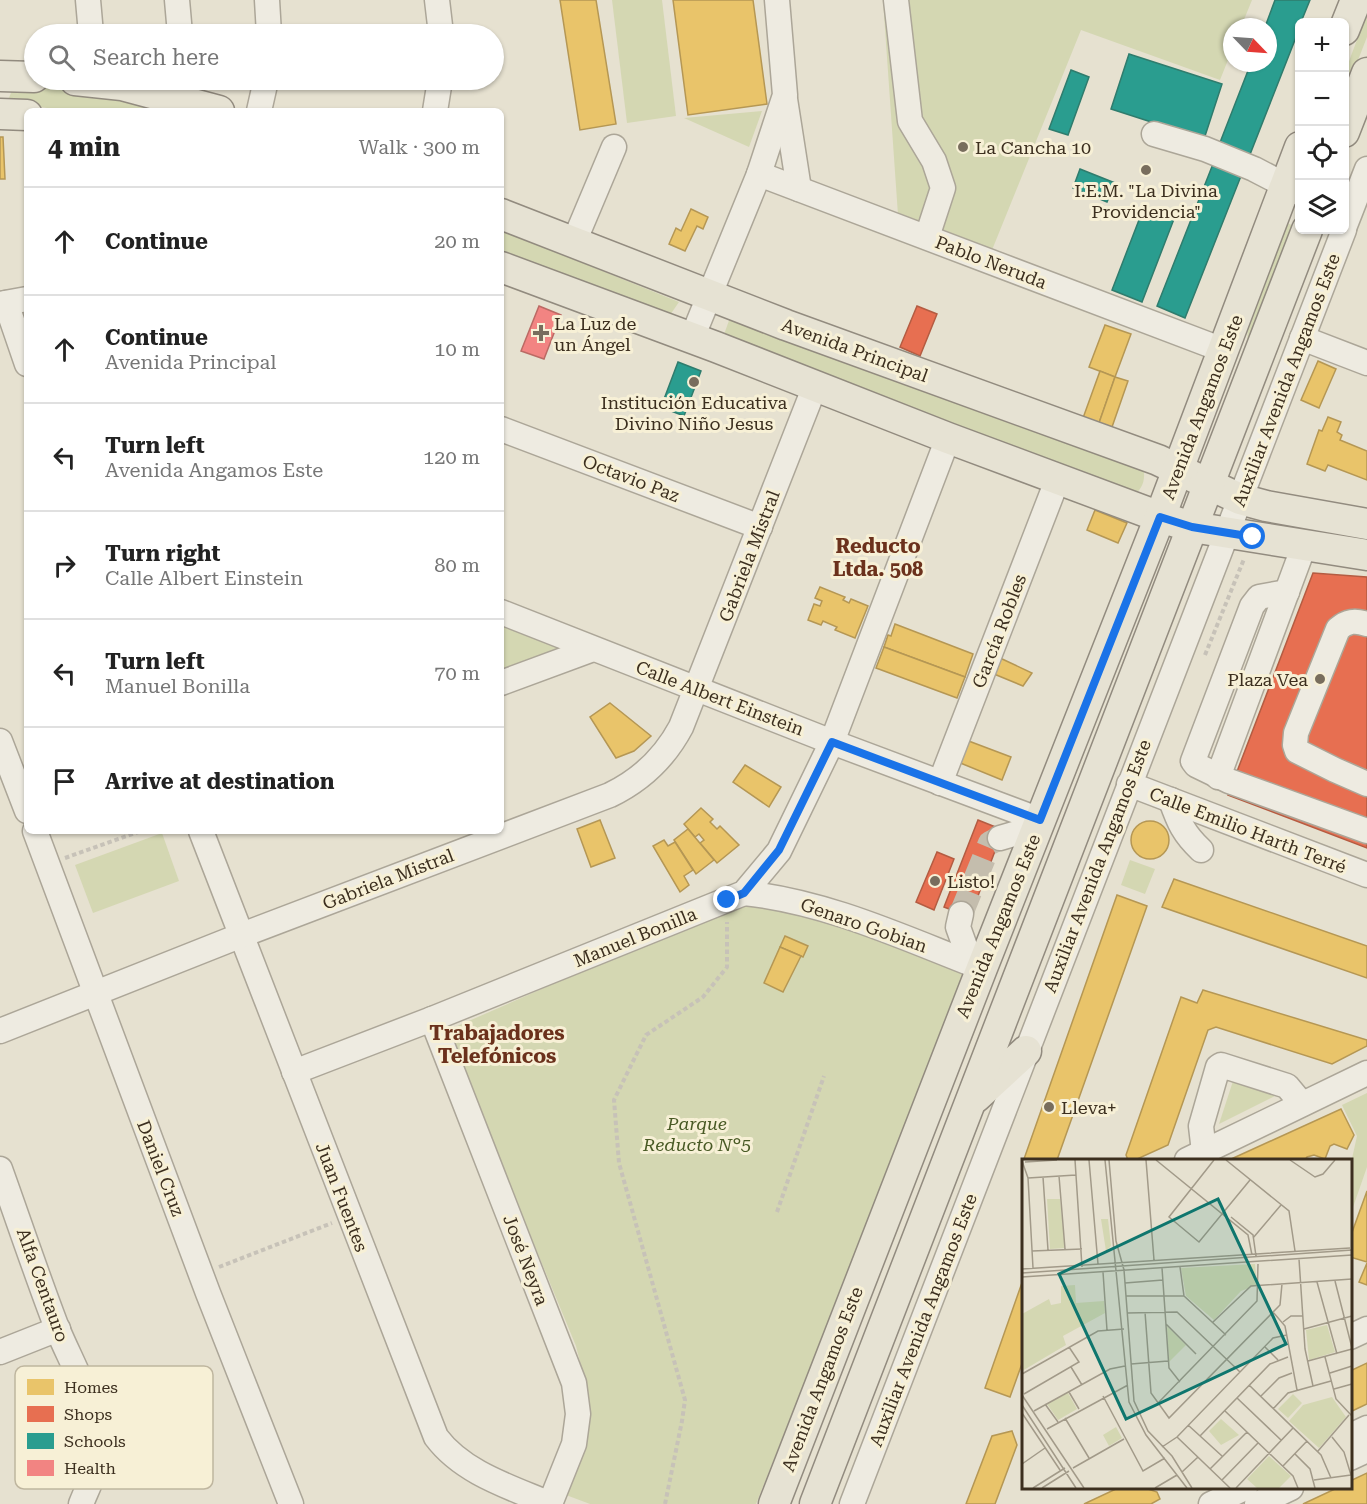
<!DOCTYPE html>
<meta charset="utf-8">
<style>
body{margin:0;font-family:"Roboto Serif",serif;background:#f6f6f6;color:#222}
.controls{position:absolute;right:18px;top:18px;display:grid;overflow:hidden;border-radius:9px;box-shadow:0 2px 4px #0004}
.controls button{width:54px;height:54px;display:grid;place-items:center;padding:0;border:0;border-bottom:2px solid #e0e0e0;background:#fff;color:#222;font:30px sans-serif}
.compass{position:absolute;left:1223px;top:18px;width:54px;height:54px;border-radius:50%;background:#fff;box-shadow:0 2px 4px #0004;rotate:115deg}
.stop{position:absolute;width:18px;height:18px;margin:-14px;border:4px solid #1a73e8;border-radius:50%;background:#fff}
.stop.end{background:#1a73e8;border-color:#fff;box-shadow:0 2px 6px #0008}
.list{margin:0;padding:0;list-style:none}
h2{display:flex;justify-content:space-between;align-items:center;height:78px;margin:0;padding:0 24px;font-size:26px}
h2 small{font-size:20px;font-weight:400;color:#767676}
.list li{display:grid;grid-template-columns:39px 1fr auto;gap:18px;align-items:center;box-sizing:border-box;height:108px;padding:0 24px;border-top:2px solid #e0e0e0}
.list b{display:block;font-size:22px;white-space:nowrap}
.list p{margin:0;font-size:20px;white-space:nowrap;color:#767676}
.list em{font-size:20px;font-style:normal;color:#767676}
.icon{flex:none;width:33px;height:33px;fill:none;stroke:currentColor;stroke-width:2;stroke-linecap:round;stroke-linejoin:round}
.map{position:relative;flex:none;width:1367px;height:1504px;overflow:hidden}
.search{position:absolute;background:#fff;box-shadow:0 2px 4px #0004;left:24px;top:24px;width:480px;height:66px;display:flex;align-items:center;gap:15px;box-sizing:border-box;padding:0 21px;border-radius:33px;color:#767676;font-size:22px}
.panel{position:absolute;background:#fff;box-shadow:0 2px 4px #0004;left:24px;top:108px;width:480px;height:726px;border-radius:9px}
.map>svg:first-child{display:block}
</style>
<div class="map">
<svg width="1367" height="1504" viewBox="0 0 1367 1504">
<rect width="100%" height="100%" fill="#e6e1d0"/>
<g fill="#d4d7b2">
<path d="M 612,0 L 662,0 L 676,116 L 627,123 Z"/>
<path d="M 883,0 L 1252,0 L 1241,27 L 1232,27 L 1232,50 L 1220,80 L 1081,30 L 992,250 L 898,215 Z"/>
<path d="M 1367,13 L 1367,37 L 1344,96 L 1345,72 Z"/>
<path d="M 15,84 L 126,95 L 185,111 L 67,111 L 7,102 Z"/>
<path d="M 762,111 L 749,147 L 684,118 Z"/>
<path d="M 1287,223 L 1296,227 L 1247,348 L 1248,321 Z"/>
<path d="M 501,230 L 679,302 L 668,318 L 501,253 Z"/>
<path d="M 731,315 L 1143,466 C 1146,480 1143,489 1131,497 L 722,340 Z"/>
<path d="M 501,621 L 571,648 L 501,673 Z"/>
<path d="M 162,833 L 179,881 L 93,913 L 75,865 Z"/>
<path d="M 1130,860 L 1155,869 L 1145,894 L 1121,885 Z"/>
<path d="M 735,904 L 778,906 L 970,968 L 756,1504 L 590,1504 L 566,1495 L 585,1441 L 589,1398 L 576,1346 L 446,1031 Z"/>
<path d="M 1234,1078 L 1281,1093 L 1219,1124 Z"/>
<path d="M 1367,1093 L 1367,1167 L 1351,1213 L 1351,1163 L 1357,1136 L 1342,1105 Z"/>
</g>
<g fill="#e9c46a" stroke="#b59754" stroke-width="1.5">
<path d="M 560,0 L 596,0 L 616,124 L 580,130 Z"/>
<path d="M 673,0 L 753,0 L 767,104 L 688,115 Z"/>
<path d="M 0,137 L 3,137 L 5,179 L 0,179 Z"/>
<path d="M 691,209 L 708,217 L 703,229 L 697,226 L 685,251 L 669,244 L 676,228 L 681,231 Z"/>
<path d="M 1105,325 L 1131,334 L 1115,377 L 1089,367 Z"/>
<path d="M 1318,361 L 1336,369 L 1319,408 L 1301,400 Z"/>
<path d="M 1100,371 L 1115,377 L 1099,423 L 1083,418 Z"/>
<path d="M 1115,377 L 1128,381 L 1112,427 L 1099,423 Z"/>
<path d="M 1328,417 L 1341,422 L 1337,432 L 1342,435 L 1340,440 L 1367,451 L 1367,480 L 1328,465 L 1325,471 L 1307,464 L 1319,430 L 1322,431 Z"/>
<path d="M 1095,510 L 1127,523 L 1118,543 L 1087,530 Z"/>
<path d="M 820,587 L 845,597 L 843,600 L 849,603 L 851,599 L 868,606 L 855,638 L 835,630 L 837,627 L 823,621 L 821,625 L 808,620 L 814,604 L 820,606 L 822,601 L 815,598 Z"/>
<path d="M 895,624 L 973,654 L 965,677 L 884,647 L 888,635 L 891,636 Z"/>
<path d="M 884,647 L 965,677 L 957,698 L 876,668 Z"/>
<path d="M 1000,658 L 1032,673 L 1023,686 L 994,674 Z"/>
<path d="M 610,703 L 651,736 L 634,751 L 616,758 L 590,717 Z"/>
<path d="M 966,740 L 1011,757 L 1002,780 L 958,762 Z"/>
<path d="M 745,765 L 781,787 L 769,807 L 733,782 Z"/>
<path d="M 701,808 L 713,819 L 710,822 L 717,829 L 720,826 L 739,845 L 717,863 L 700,843 L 704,840 L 699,834 L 695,837 L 684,824 Z"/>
<path d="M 600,820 L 615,858 L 591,867 L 577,829 Z"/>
<circle cx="1150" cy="840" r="19"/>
<path d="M 688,829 L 714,860 L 696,874 L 674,840 Z"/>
<path d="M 664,840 L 668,846 L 675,842 L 693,870 L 684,876 L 689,885 L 680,892 L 653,846 Z"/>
<path d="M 1174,879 L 1367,946 L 1367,978 L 1162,907 Z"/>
<path d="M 1117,895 L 1147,906 L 1057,1160 L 1024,1159 Z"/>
<path d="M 785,936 L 808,946 L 803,957 L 780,947 Z"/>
<path d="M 780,947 L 801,956 L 783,992 L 764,983 Z"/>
<path d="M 1203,990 L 1367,1040 L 1367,1046 L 1332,1064 L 1216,1027 L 1208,1030 L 1168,1145 L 1135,1160 L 1128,1160 L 1126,1155 L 1181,997 L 1197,1003 Z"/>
<path d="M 1341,1109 L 1354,1135 L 1347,1149 L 1334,1144 L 1330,1146 L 1325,1159 L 1314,1155 L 1307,1157 L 1305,1160 L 1229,1160 Z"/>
<path d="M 1367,1191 L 1367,1262 L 1350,1257 L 1350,1238 Z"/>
<path d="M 1367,1263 L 1367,1285 L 1359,1282 Z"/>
<path d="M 1024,1277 L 1024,1358 L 1010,1397 L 985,1388 Z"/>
<path d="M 1367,1363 L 1367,1404 L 1350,1412 L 1350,1371 Z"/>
<path d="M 1012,1431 L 1017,1445 L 995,1504 L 966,1504 L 992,1436 Z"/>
<path d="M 1367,1473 L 1367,1504 L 1303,1504 L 1337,1488 L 1350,1488 L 1350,1481 Z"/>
<path d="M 1118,1488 L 1145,1488 L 1157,1492 L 1160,1499 L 1151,1504 L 1084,1504 Z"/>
</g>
<g fill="#e76f51" stroke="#b45c42" stroke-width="1.5">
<path d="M 917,306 L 937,314 L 920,356 L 900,347 Z"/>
<path d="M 1313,573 L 1367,577 L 1367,848 L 1228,795 Z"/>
<path d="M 978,820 L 1003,830 L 970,917 L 944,907 Z"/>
<path d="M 937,852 L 954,859 L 934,910 L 916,902 Z"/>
</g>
<g fill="#2a9d8f" stroke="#2f7c6d" stroke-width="1.5">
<path d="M 1275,0 L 1310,0 L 1301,22 L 1300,22 L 1300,27 L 1249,157 L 1219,145 L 1251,63 L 1268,63 L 1268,27 L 1265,27 Z"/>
<path d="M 1129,54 L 1222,84 L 1204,139 L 1111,109 Z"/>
<path d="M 1071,70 L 1089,77 L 1068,135 L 1049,129 Z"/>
<path d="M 1213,164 L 1241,176 L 1185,318 L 1157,306 Z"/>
<path d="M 1080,169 L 1115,183 L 1107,202 L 1073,188 Z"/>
<path d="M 1144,207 L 1174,219 L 1142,302 L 1112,290 Z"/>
<path d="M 678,362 L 701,371 L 684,416 L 661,407 Z"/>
</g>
<path fill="#f28482" stroke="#bb6a64" stroke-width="1.5" d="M 539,306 L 561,315 L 544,359 L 521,351 Z"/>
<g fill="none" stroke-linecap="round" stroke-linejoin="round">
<path stroke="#c4bdad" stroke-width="24" stroke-dasharray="24 12" stroke-linecap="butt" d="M 961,914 L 990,843 L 1000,838"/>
<g stroke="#aca698" stroke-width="27">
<g id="minor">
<path d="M 88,0 L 91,34"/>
<path d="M 177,0 L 180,34"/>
<path d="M 267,0 L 269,34"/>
<path d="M 437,0 L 441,34"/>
<path d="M 896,0 L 910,121 L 934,161 L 943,188 L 927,237"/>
<path d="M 184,80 L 186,103"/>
<path d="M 785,99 L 799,189"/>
<path d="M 259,111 L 266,80"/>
<path d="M 435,111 L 440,80"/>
<path d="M 1154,134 L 1205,149 L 1254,169 L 1300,193"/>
<path d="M 759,174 L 1223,350"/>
<path d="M 1344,228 L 1367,169"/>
<path d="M 574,242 L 614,147"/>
<path d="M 6,303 L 27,364"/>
<path d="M 0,304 L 27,299"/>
<path d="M 692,338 L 759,174 L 785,95 L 777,0"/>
<path d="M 1302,338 L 1367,363"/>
<path d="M 501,429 L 760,527"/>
<path d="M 1287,592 L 1259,597 L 1252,606 L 1193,761 L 1196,765 L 1229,781 L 1367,831"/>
<path d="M 501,612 L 832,742 L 1040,820"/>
<path d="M 1367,624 C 1355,620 1347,621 1338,629 L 1296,733 L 1295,745 L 1297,751 L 1335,770 L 1367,784"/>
<path d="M 501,683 L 593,649"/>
<path d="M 0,741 L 27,811"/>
<path d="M 1218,777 L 1305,543"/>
<path d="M 940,783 L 1058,478"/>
<path d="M 1129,784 L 1367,875"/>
<path d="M 1171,800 C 1179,823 1184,834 1201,850"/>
<path d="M 35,831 L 208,1293 L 291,1504"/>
<path d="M 201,831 L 436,1437 C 463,1473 510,1487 550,1504"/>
<path d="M 1000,838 L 1038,827"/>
<path d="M 744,893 C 828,902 904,938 982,968"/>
<path d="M 961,914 L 958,927 L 971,963"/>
<path d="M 432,1019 L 574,1383 L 578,1414 L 574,1444 L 550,1504"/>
<path d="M 0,1031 L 242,935 L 610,795 C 641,780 665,757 681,727 L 815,386"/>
<path d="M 294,1072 L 432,1019 L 744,893 L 779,851 L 832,742 L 948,438"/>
<path d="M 1204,1152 L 1201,1126 L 1218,1067 L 1221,1065 L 1287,1086 L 1302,1104"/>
<path d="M 1187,1160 L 1367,1073"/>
<path d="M 0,1169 C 19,1222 37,1276 57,1328 C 71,1362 97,1407 99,1443 C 101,1463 88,1486 81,1504"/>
<path d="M 1350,1337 L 1367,1329"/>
<path d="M 0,1352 L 58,1329"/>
<path d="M 1350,1436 L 1367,1428"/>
<path d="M 1350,1458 L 1367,1450"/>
<path d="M 852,1504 L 1344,230"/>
<path d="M 1211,1504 L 1245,1488"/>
<path d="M 1257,1504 L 1291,1488"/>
</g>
</g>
<g stroke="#928b7f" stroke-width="33">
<g id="major">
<path d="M 1344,30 L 1356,0"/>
<path d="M 0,76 L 34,77"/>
<path d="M 75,80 L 122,85 L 219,111"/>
<path d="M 0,114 L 27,115"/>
<path d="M 1344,132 L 1367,73"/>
<path d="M 501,214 L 786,325 L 1158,460 L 1240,499 L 1266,506 L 1367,524"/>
<path d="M 501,267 L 716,347 L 948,438 L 1160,517 L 1192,527 L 1367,555"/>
<path d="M 976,1097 L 1026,1051"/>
<path d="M 774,1504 L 982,968 L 1160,517 L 1300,147"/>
<path d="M 815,1504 L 1307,230"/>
</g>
</g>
<g stroke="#c7c2b8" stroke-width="4" stroke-dasharray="4.5 3" stroke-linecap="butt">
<path d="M 1205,655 L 1244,559"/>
<path d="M 65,858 L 141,831"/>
<path d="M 777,1212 L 824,1076"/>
<path d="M 219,1267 L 332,1223"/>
<path d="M 665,1504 L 682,1421 L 685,1400 L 619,1163 L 614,1100 L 646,1035 L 703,997 L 727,967 L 727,922"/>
</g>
<use href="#minor" stroke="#eeebe1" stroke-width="24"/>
<use href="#major" stroke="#e6e2d3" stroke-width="30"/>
</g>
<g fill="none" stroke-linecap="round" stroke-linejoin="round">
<path stroke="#1a73e8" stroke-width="8" d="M 727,900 L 744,893 L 779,850 L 832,742 L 1040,820 L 1160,517 L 1192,527 L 1253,537"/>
</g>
<g fill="#786d5d" stroke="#f7f0d6" stroke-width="2">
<circle cx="963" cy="147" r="6"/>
<circle cx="1146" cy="170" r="6"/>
<path d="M538 324h6v6h6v6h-6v6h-6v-6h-6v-6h6z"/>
<circle cx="694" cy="382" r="6"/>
<circle cx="1320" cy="679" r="6"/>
<circle cx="935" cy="881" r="6"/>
<circle cx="1049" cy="1107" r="6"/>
</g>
<g text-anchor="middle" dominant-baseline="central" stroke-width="6" stroke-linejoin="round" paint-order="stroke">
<g font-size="18" fill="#3c2f1f" stroke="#f7f0d6" text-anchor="start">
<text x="975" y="147">La Cancha 10</text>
<text x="1146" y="190" text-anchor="middle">I.E.M. "La Divina<tspan x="1146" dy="21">Providencia"</tspan></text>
<text x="554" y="323">La Luz de<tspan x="554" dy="21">un Ángel</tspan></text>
<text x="694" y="402" text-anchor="middle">Institución Educativa<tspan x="694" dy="21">Divino Niño Jesus</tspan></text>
<text x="1308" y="679" text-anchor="end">Plaza Vea</text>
<text x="947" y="881">Listo!</text>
<text x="1061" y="1107">Lleva+</text>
</g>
<g font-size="18" fill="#3c2f1f" stroke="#f7f0d6">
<text transform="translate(991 262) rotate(21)">Pablo Neruda</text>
<text transform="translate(855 350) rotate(20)">Avenida Principal</text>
<text transform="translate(1286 380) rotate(-69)">Auxiliar Avenida Angamos Este</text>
<text transform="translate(1202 407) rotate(-69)">Avenida Angamos Este</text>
<text transform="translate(631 478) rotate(21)">Octavio Paz</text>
<text transform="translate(749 556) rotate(-69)">Gabriela Mistral</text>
<text transform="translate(999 631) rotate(-69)">García Robles</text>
<text transform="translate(720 698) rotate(21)">Calle Albert Einstein</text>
<text transform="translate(1248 830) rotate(21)">Calle Emilio Harth Terré</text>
<text transform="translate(1097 866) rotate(-69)">Auxiliar Avenida Angamos Este</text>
<text transform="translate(388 879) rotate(-21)">Gabriela Mistral</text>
<text transform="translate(864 925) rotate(19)">Genaro Gobian</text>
<text transform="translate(998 926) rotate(-68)">Avenida Angamos Este</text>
<text transform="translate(635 937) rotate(-22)">Manuel Bonilla</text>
<text transform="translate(161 1168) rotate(69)">Daniel Cruz</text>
<text transform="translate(342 1197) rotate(69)">Juan Fuentes</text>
<text transform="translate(526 1260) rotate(69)">José Neyra</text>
<text transform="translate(43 1285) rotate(70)">Alfa Centauro</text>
<text transform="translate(923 1320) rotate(-69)">Auxiliar Avenida Angamos Este</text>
<text transform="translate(822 1379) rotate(-69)">Avenida Angamos Este</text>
</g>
<g font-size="18" font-style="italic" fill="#495a25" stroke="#f7f0d6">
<text x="697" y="1123">Parque<tspan x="697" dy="21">Reducto N°5</tspan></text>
</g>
<g font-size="20" font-weight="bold" fill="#6b311c" stroke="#f7f0d6">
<text x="878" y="546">Reducto<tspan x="878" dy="23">Ltda. 508</tspan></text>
<text x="497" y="1033">Trabajadores<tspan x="497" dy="23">Telefónicos</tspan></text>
</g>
</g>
<g transform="translate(1022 1159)">
<rect width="330" height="330" fill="#e6e1d0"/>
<path d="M 25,40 L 38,40 L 43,89 L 28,90 ZM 79,60 L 86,60 L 89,87 L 84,92 ZM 233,105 L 235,126 L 219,132 L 192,161 L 164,137 L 159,109 ZM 53,126 L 54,144 L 82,142 L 83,154 L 41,177 L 44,186 L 0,212 L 0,155 L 27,140 L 29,146 L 39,144 L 39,127 ZM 305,166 L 313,193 L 287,201 L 284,171 ZM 145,167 L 164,186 L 147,203 ZM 46,234 L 55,250 L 36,261 L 25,245 ZM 271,235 L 280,244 L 266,259 L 256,250 ZM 310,238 L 324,258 L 297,289 L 267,262 L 281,246 ZM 199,260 L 217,276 L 199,286 L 187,272 ZM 94,268 L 100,279 L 87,287 L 81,276 ZM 247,297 L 269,317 L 257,329 L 235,329 L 225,320 Z" fill="#d4d7b2"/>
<path fill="none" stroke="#a29a89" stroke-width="1.5" d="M 53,1 L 60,108M 67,1 L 76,105M 83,1 L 107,243 L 124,276 L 165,329M 87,1 L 94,82 L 102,111 L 112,242 L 126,272 L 150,297 L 170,329M 124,1 L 132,101M 134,1 L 226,76 L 230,96M 192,1 L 147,58 L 177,83 L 228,21M 204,1 L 267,52 L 273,92M 268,1 L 293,18 L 301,15 L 313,1M 0,2 L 6,19 L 11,109M 3,3 L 35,1M 37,17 L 43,90M 21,18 L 26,91M 6,19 L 54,16M 209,58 L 231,76 L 234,97M 231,79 L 259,46M 10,92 L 60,90M 277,100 L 283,190 L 291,227M 158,108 L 162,137M 140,109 L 147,209 L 158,223M 0,110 L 328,89M 81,113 L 85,171M 0,114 L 330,91M 0,118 L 330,96M 313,122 L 330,189M 295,123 L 315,195M 103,124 L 141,121M 104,137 L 162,137 L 204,176M 123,153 L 129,234 L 147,259 L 258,146 L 260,125M 251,153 L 263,167 L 275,231M 105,154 L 155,153 L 218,213M 191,163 L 229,127 L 330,120M 261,163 L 269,157 L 281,157M 144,165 L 174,195M 282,170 L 330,157M 243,188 L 256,201M 303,198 L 314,240 L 330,257M 286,202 L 330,190M 109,205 L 146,202M 49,208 L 60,226M 308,214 L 330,207M 0,215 L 76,172 L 102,170M 227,226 L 299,296 L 309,319M 312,230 L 330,225M 47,233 L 57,250M 2,235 L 57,203 L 47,188M 0,236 L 62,329M 81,237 L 121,312 L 143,299M 239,237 L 257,219 L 270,214M 215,239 L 259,281M 136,244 L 235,142 L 236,105M 23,245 L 36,263M 0,246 L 54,329M 251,250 L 266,234 L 309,222M 12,252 L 88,210 L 103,207M 203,252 L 271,317 L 276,329M 0,254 L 38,311M 43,259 L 67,299M 166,266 L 200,297M 25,270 L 106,226M 178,277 L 248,205 L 266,198M 155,278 L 208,329M 310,278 L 322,293 L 329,316M 140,288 L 155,278 L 251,179 L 265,176M 296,292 L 327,256M 273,295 L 288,310 L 293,329M 0,305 L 23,289M 261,307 L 285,282M 51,309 L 102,280M 188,310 L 225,273M 160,313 L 176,298M 200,321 L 236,284M 292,321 L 329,316M 11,329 L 43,309M 20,329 L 47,312M 133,329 L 155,316M 214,329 L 271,269"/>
<path fill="#0f766e" fill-opacity="0.15" stroke="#0f766e" stroke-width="3" d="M 196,40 L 264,185 L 104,260 L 37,115 Z"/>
<rect width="330" height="330" fill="none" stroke="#3c2f1f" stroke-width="3"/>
</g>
<rect x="15" y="1366" width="198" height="123" rx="9" fill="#f7f0d6" stroke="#bfb69f" stroke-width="1.5"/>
<rect x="27" y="1379" width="27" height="16" fill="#e9c46a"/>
<rect x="27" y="1406" width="27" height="16" fill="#e76f51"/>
<rect x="27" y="1433" width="27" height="16" fill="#2a9d8f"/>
<rect x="27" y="1460" width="27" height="16" fill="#f28482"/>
<g font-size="16" fill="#3c2f1f">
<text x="64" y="1393">Homes</text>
<text x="64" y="1420">Shops</text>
<text x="64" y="1447">Schools</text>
<text x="64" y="1474">Health</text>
</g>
</svg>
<div class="controls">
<button>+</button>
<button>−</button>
<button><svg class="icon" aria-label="locate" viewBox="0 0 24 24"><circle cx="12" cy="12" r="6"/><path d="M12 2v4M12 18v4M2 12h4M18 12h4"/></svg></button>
<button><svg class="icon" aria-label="layers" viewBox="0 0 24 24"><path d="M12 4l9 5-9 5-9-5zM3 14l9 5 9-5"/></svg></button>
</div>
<svg class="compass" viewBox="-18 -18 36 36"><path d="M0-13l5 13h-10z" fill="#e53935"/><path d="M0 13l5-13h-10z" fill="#767676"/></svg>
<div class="stop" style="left:1253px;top:537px"></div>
<div class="stop end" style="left:727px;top:900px"></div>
<div class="search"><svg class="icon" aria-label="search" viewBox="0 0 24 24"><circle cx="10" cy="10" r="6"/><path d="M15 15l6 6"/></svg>Search here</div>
<section class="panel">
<h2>4 min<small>Walk · 300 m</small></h2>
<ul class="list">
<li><svg class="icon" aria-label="ahead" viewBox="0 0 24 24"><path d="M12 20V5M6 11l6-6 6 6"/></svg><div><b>Continue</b></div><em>20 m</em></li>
<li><svg class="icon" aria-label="ahead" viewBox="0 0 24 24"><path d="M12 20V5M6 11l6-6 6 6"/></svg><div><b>Continue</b><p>Avenida Principal</p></div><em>10 m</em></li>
<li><svg class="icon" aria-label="left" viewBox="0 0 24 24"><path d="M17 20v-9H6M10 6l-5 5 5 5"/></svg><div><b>Turn left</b><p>Avenida Angamos Este</p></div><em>120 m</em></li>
<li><svg class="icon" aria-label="right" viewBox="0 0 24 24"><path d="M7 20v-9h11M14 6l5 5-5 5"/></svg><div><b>Turn right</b><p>Calle Albert Einstein</p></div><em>80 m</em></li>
<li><svg class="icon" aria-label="left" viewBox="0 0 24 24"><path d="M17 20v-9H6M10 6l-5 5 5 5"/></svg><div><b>Turn left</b><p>Manuel Bonilla</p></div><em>70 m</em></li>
<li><svg class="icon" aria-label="arrive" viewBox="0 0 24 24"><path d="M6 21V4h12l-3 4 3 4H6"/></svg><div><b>Arrive at destination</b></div></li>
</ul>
</section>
</div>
